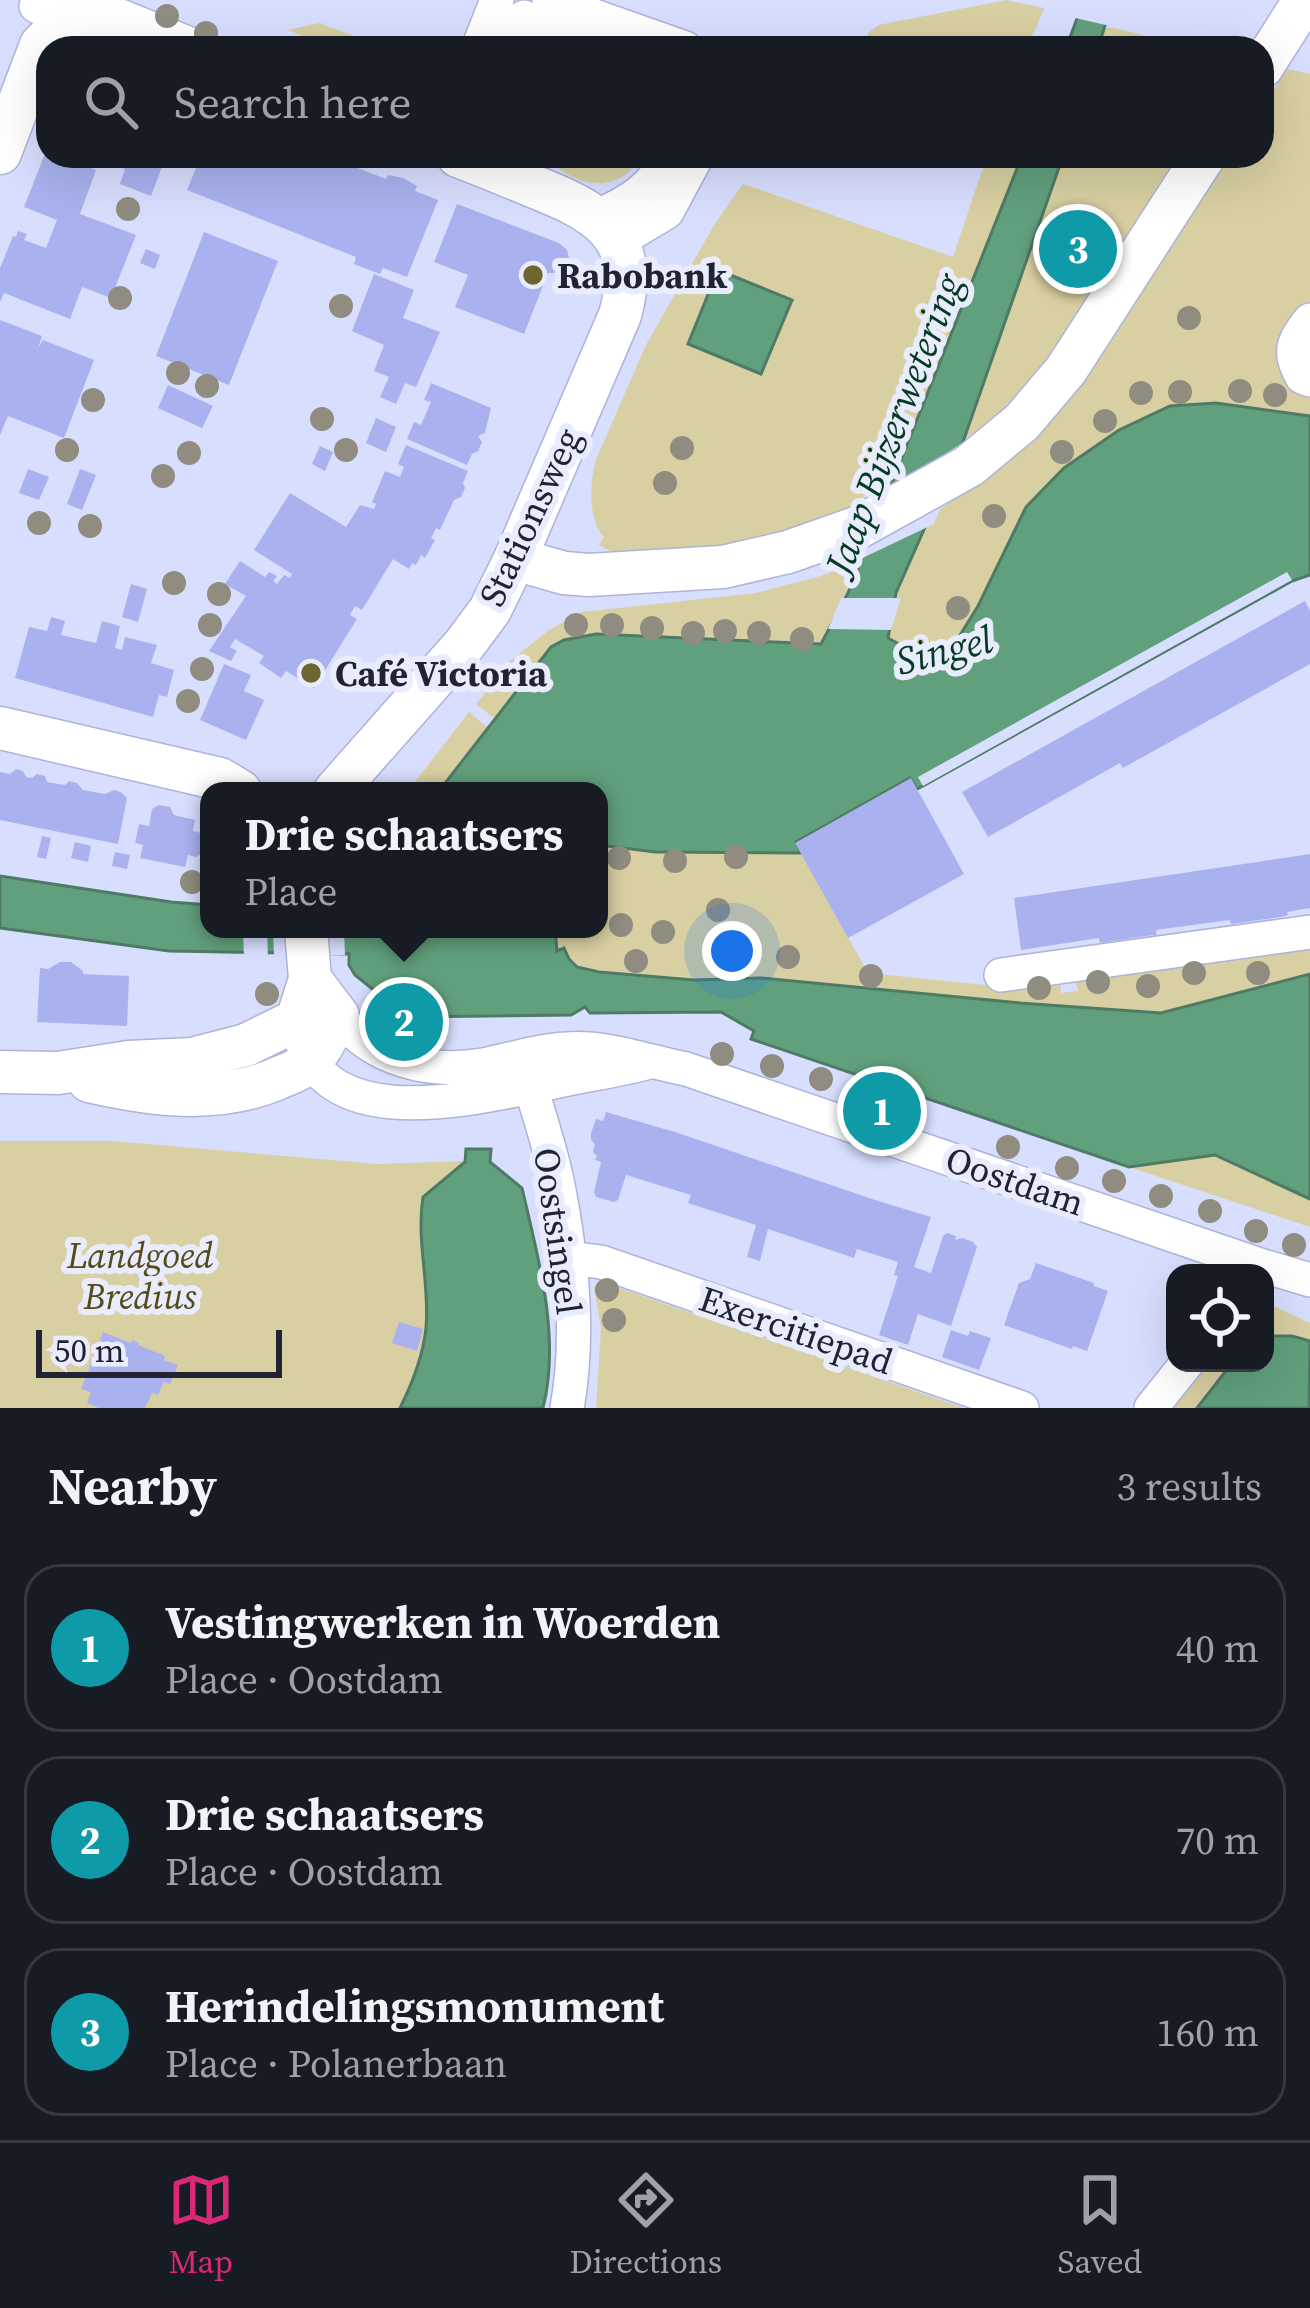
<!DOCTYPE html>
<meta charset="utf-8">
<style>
body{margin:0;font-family:"Source Serif 4",serif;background:#242831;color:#f1f3f6}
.controls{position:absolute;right:36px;bottom:36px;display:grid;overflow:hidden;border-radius:24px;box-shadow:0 12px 48px #0002}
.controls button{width:108px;height:108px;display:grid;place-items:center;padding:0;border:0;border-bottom:3px solid #363941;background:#171b24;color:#f1f3f6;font:60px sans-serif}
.scale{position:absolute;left:36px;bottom:30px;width:246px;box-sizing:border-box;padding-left:12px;border:6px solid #212332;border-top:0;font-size:33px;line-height:42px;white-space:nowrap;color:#212332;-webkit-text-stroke:9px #e9ecfc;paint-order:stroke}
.you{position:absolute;left:732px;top:951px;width:42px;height:42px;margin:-30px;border:9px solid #fff;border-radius:50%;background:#1a73e8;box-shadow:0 0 0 18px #1a73e833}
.badge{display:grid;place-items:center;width:78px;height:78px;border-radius:50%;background:#db2777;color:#fff;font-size:39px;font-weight:700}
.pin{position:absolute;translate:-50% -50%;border:6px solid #fff;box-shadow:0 3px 12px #0006}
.popup{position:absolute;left:200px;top:782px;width:408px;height:156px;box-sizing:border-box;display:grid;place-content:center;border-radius:24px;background:#171b24;filter:drop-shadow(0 3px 9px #0005);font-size:39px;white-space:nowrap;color:#9ea1a6}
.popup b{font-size:45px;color:#f1f3f6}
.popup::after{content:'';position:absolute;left:50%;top:100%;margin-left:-24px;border:24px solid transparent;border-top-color:#171b24}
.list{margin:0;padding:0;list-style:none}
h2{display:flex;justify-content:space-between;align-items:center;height:156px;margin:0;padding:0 48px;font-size:51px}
h2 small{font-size:39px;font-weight:400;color:#9ea1a6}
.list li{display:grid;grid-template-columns:78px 1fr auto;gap:36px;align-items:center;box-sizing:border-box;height:168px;margin:0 24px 24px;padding:0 24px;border:3px solid #363941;border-radius:36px}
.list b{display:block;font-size:45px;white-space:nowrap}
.list p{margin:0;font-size:39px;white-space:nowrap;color:#9ea1a6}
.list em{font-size:39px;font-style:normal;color:#9ea1a6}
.icon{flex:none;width:66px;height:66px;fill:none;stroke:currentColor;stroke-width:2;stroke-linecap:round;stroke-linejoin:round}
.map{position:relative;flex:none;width:1310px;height:1408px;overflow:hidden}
.search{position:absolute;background:#171b24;box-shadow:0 12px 48px #0002;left:36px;right:36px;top:36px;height:132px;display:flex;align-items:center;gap:30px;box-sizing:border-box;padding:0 42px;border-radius:36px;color:#9ea1a6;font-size:45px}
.sheet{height:732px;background:#171b24}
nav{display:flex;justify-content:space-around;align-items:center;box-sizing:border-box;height:168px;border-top:3px solid #363941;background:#171b24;font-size:33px;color:#9ea1a6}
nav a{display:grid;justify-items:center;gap:6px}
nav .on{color:#db2777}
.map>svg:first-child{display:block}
</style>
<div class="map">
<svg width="1310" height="1408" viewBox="0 0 1310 1408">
<rect width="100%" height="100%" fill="#d8defe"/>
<g fill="#d8cfa2">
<path d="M 1006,0 L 1044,8 L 1036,28 L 1024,48 L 864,48 L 868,33 L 879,25 Z"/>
<path d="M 319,23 L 387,48 L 332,48 L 288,30 Z"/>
<path d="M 1103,28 L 1115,28 L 1195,48 L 1098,48 Z"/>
<path d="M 1288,69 L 1310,74 L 1310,416 L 1216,403 L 1170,406 L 1119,430 L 1064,468 L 952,648 C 930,664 909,649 888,638 L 896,593 L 931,516 L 984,477 L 1070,396 L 1101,356 L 1230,156 L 1262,156 L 1262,106 Z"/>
<path d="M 551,156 L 640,156 C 623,194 574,189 550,159 Z"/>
<path d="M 987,156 L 1022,156 L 892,483 L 851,503 L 850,512 L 765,542 L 622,557 L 599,545 L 604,537 C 588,520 590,485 595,462 L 646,345 L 714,225 L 743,184 L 953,257 Z"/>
<path d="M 1063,156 L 1180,156 L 1035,381 L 991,423 L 964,439 Z"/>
<path d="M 861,562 L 821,645 L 582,635 L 551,647 L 495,719 L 476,704 L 511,660 L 549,630 L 582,612 L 756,593 L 817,577 Z"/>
<path d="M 469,712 L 488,728 L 439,791 L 408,791 Z"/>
<path d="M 599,845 L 655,852 L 801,853 L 868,973 L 995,986 L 1060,977 L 1061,993 L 1078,991 L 1073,975 L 1310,941 L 1310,974 L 1161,1013 L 1020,1003 L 761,978 L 694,980 L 640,976 L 577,967 L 557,952 L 555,929 L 599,929 Z"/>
<path d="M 0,1141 L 113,1141 L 376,1164 L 465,1161 L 423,1197 C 416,1241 430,1284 426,1328 C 423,1357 413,1382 400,1408 L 0,1408 Z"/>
<path d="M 1215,1155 L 1310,1199 L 1310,1227 L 1129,1167 Z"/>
<path d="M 602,1282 L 964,1408 L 596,1408 L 601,1328 L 594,1287 Z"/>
<path d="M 1265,1302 L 1310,1323 L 1310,1341 L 1292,1336 L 1265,1336 Z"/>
<path d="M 1210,1363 L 1232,1363 L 1197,1408 L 1173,1408 Z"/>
</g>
<g fill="#61a07c" stroke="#4e7a66" stroke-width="3">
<path d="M 1084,0 L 1113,0 L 1098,48 L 1066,48 Z"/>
<path d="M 1022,156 L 1063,156 L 964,439 L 896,593 L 888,638 L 921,656 L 945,654 L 952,648 L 978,606 L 1026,507 L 1064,468 L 1119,430 L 1170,406 L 1216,403 L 1310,416 L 1310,575 L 1292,581 L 923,786 L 917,789 L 910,778 L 796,842 L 801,853 L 655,852 L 599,845 L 599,791 L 439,791 L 551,647 L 564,640 L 596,634 L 821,644 L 848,593 Z"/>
<path d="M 718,270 L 792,300 L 761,374 L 688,344 Z"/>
<path d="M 0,876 L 171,902 L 209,905 L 209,929 L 555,929 L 557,951 L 564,948 L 569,959 L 577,967 L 599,972 L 694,980 L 761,978 L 1020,1003 L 1161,1013 L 1310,974 L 1310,1199 L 1215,1155 L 1129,1167 L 751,1039 L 754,1031 L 721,1012 L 590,1013 L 585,1007 L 571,1015 L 407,1017 L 355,975 L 349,965 L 349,954 L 169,951 L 0,928 Z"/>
<path d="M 466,1149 L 491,1149 L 490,1162 L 522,1188 C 538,1257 561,1337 543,1408 L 400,1408 C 413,1382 423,1357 426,1328 C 430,1284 416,1241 423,1197 L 465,1162 Z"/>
<path d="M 1265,1336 L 1292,1336 L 1310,1341 L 1309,1408 L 1197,1408 L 1232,1363 L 1265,1363 Z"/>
</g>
<g fill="#d8defe">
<path d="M 1078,0 L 1119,0 L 1110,26 L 1071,17 Z"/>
<path d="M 971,437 L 934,524 L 854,562 L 882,491 L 915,474 Z"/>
<path d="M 1287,572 L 1292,580 L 923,786 L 918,777 Z"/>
<path d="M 841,598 L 901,598 L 891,630 L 828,629 Z"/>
<path d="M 243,929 L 267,929 L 268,958 L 244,958 Z"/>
<path d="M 273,929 L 344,929 L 345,955 L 274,957 Z"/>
</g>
<g fill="#a9b2ee">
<path d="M 48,146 L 48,156 L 63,156 L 96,170 L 80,214 L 136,235 L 111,298 L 82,287 L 70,319 L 4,293 L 0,302 L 0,268 L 13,236 L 16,237 L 18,231 L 27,234 L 24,240 L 46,248 L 57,220 L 24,207 Z"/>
<path d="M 125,156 L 166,156 L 151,196 L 120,184 L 125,169 L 121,167 Z"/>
<path d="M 201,156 L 345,156 L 342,162 L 386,179 L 388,175 L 403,178 L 417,186 L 415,191 L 438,200 L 407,277 L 383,268 L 380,274 L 354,264 L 356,257 L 187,190 Z"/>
<path d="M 457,204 L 559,243 L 567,250 L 569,258 L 567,267 L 557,273 L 548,273 L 524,334 L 455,307 L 468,275 L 434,262 Z"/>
<path d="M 204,232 L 278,261 L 229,385 L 156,356 Z"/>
<path d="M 146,249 L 160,255 L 155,269 L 140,263 Z"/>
<path d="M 374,274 L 414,290 L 403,318 L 440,332 L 416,387 L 405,383 L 396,404 L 380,397 L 389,377 L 374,371 L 384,345 L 352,331 Z"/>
<path d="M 0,320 L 42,336 L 38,348 L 43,340 L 94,360 L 64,438 L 8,416 L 0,435 Z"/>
<path d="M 431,383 L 491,408 L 485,433 L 478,436 L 482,442 L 478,451 L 472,454 L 467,465 L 407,439 L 414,422 L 421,425 L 431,402 L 424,400 Z"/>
<path d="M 168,385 L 213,406 L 202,428 L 158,408 Z"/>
<path d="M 376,418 L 396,427 L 386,452 L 366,443 Z"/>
<path d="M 406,445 L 468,471 L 463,483 L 465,488 L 461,497 L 454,500 L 440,530 L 436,528 L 431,538 L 435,540 L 425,558 L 421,555 L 416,565 L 412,563 L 409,569 L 393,559 L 362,610 L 355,606 L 350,615 L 357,619 L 314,688 L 286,671 L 281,678 L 259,663 L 264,656 L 235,639 L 230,647 L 237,651 L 231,661 L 209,651 L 246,596 L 225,584 L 240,561 L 265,577 L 269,572 L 277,576 L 273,581 L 277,584 L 284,575 L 290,578 L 292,574 L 254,550 L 290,493 L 346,527 L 360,505 L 374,509 L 376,504 L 372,502 L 385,471 L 400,477 L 404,467 L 398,464 Z"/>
<path d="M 320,446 L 333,452 L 325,471 L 312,464 Z"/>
<path d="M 28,469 L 49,477 L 39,500 L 19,493 Z"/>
<path d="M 80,469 L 96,475 L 82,510 L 67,504 Z"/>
<path d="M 131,584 L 147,589 L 138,622 L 122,617 Z"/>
<path d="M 1305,601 L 1310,611 L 1310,664 L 1123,768 L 1120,763 L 988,837 L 962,792 Z"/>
<path d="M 51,617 L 65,621 L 61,635 L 65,636 L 96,643 L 102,621 L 120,626 L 115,648 L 122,650 L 125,637 L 157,645 L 151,663 L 174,670 L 167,697 L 159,695 L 153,717 L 15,678 L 29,627 L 47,631 Z"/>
<path d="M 224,664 L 251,675 L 244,691 L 264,700 L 246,740 L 200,720 Z"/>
<path d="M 16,769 L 23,771 L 26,777 L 32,778 L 37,774 L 45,776 L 47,782 L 65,785 L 69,781 L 77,783 L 83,790 L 105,794 L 114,790 L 121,792 L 127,798 L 118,844 L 0,820 L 0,772 L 10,774 Z"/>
<path d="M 911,778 L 964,874 L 848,938 L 795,843 Z"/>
<path d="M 159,805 L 170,807 L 174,815 L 195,820 L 193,831 L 201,833 L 204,838 L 201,854 L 196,857 L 188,855 L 185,867 L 140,858 L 143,845 L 135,843 L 139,824 L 149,826 L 152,809 Z"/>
<path d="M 42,836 L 51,838 L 46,859 L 37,857 Z"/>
<path d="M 75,842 L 91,846 L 88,862 L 71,858 Z"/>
<path d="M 115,852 L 130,855 L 127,869 L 112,866 Z"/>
<path d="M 1310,854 L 1310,908 L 1287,912 L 1288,915 L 1281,917 L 1231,924 L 1230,920 L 1156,930 L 1157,939 L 1153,935 L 1100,943 L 1099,938 L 1021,950 L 1014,898 Z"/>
<path d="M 60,962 L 71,962 L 83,971 L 83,974 L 129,976 L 127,1026 L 37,1022 L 40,968 L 48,969 Z"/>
<path d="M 606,1112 L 675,1132 L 875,1200 L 931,1217 L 914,1267 L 931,1273 L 943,1236 L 947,1233 L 956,1236 L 955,1240 L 962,1238 L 973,1242 L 977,1247 L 951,1326 L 918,1314 L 908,1345 L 879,1335 L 898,1276 L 894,1275 L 898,1262 L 857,1249 L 854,1258 L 768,1229 L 760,1261 L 747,1257 L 756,1225 L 688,1203 L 691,1195 L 626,1175 L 618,1200 L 614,1202 L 596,1197 L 594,1192 L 601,1162 L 595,1160 L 597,1156 L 593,1152 L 595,1144 L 591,1140 L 591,1133 L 596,1119 L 603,1121 Z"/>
<path d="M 1036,1263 L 1094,1283 L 1094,1286 L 1108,1291 L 1087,1351 L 1073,1346 L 1072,1349 L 1004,1325 L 1019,1283 L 1030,1279 Z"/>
<path d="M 399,1322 L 423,1329 L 417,1351 L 392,1343 Z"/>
<path d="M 951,1330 L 968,1336 L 970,1331 L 991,1338 L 979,1370 L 942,1357 Z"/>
<path d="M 103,1332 L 131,1343 L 132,1340 L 139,1343 L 138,1345 L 165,1356 L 164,1360 L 178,1365 L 170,1384 L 164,1382 L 158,1395 L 152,1393 L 145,1408 L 99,1408 L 87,1403 L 91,1392 L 81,1389 Z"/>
</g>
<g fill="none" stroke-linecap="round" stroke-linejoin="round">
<g stroke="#adb3da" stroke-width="36">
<g id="minor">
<path d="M 549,0 L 685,48"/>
<path d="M 36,6 L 65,21"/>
<path d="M 478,48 L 497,0"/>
<path d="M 512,48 L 524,17 L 603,48"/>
<path d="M 598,216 C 629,202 653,188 668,156"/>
<path d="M 617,242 L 667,212 L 697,156"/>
<path d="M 1310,320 C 1292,343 1288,351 1302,377 L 1310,380"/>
<path d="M 1001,975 L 1310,932"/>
<path d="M 650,1062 C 617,1071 584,1075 550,1083 C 471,1099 312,1140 297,1020 L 338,1016 C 374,1060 428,1074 483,1065 C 510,1060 538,1050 566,1049 C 608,1046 645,1061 686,1069 L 1263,1266 L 1310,1280"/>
<path d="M 525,1068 C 536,1106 550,1145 558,1185 C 572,1256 580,1336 567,1408"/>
<path d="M 569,1258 L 601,1262 L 1022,1408"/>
<path d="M 1151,1408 L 1187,1363"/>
</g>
</g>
<g stroke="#adb3da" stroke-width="45">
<g id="major">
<path d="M 1262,67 L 1297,12"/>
<path d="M 0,153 L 41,45 L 65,21 L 106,15 L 188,48"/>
<path d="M 515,559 L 564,573 L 589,575 L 723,567 L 788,552 L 859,527 L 969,466 L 1022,422 L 1066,370 L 1204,156"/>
<path d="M 0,728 L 220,779 L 240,791"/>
<path d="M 335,791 L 464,645 L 490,610 L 515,559 L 620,315 C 643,234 596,211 530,185 C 506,175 482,165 458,156"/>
<path d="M 0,1072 L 58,1073 L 129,1062 L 192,1059 L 246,1045 L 297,1020 L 310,979 L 306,929"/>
<path d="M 89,1081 C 150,1095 215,1104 274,1080 C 285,1075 299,1071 308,1063 C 321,1053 330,1030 338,1016 L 310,979"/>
</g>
</g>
<use href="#minor" stroke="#fff" stroke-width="33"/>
<use href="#major" stroke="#fff" stroke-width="42"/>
</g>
<g fill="#908d80">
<circle cx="167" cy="16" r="12"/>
<circle cx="206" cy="33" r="12"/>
<circle cx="128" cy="209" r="12"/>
<circle cx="120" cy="298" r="12"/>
<circle cx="341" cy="306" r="12"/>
<circle cx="1189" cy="318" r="12"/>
<circle cx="178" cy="373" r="12"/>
<circle cx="207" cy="386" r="12"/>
<circle cx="1240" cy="391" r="12"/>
<circle cx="1180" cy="392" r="12"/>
<circle cx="1141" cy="393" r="12"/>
<circle cx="1275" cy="395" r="12"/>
<circle cx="93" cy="400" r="12"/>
<circle cx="322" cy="419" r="12"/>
<circle cx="1105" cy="421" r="12"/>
<circle cx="682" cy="448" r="12"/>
<circle cx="67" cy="450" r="12"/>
<circle cx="346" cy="450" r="12"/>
<circle cx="1062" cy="452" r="12"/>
<circle cx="189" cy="453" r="12"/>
<circle cx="163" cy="476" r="12"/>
<circle cx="665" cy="483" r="12"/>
<circle cx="994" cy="516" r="12"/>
<circle cx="39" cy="523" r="12"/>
<circle cx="90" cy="526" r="12"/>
<circle cx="174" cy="583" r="12"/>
<circle cx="219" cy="594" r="12"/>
<circle cx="958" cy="608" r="12"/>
<circle cx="210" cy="625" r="12"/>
<circle cx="576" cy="625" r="12"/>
<circle cx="612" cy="625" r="12"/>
<circle cx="652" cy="628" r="12"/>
<circle cx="725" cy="631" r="12"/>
<circle cx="693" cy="633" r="12"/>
<circle cx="759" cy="633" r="12"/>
<circle cx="802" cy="639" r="12"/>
<circle cx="202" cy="669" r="12"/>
<circle cx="188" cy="701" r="12"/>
<circle cx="736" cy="857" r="12"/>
<circle cx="619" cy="858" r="12"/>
<circle cx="675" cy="861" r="12"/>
<circle cx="192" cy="882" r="12"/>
<circle cx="718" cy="910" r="12"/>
<circle cx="621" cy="925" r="12"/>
<circle cx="663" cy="932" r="12"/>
<circle cx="788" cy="957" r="12"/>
<circle cx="636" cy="961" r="12"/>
<circle cx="1194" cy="973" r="12"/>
<circle cx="1258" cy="973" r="12"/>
<circle cx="871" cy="976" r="12"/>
<circle cx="1098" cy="982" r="12"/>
<circle cx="1148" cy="986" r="12"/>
<circle cx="1039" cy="988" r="12"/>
<circle cx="267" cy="994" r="12"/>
<circle cx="722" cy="1054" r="12"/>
<circle cx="772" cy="1066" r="12"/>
<circle cx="821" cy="1079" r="12"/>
<circle cx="865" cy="1096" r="12"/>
<circle cx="914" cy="1113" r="12"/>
<circle cx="1008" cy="1147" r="12"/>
<circle cx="1067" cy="1168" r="12"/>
<circle cx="1114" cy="1181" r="12"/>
<circle cx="1161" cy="1196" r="12"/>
<circle cx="1210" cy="1211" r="12"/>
<circle cx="1256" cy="1231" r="12"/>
<circle cx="1294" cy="1245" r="12"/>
<circle cx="607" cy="1290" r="12"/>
<circle cx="614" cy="1320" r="12"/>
</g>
<g fill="#6f6531" stroke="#e9ecfc" stroke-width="4.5">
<circle cx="533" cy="275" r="12"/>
<circle cx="311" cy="673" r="12"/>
</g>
<g text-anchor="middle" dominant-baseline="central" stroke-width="12" stroke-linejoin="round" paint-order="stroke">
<g font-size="36" font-weight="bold" fill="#212332" stroke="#e9ecfc" text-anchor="start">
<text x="557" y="275">Rabobank</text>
<text x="335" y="673">Café Victoria</text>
</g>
<g font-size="36" fill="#212332" stroke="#e9ecfc">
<text transform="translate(530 517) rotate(-65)">Stationsweg</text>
<text transform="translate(1015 1181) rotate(19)">Oostdam</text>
<text transform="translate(558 1231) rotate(82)">Oostsingel</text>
<text transform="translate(796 1330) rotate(19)">Exercitiepad</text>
</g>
<g font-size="36" font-style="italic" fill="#554b19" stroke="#e9ecfc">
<text x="140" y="1255">Landgoed<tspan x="140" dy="41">Bredius</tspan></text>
</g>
<g font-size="39" font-style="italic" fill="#063b23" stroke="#e9ecfc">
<text transform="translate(894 424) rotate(-69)">Jaap Bijzerwetering</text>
<text transform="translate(944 650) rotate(-14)">Singel</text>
</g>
</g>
</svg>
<div class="controls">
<button><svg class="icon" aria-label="locate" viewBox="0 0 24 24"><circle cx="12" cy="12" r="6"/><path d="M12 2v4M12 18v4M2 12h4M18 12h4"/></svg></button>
</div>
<div class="scale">50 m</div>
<div class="you"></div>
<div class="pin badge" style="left:882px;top:1111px;background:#0f9aa8">1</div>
<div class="pin badge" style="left:404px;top:1022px;background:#0f9aa8">2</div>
<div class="popup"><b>Drie schaatsers</b>Place</div>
<div class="pin badge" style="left:1078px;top:249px;background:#0f9aa8">3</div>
<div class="search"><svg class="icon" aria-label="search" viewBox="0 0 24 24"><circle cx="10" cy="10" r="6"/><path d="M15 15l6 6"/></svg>Search here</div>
</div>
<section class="sheet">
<h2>Nearby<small>3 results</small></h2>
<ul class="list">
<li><span class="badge" style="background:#0f9aa8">1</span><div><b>Vestingwerken in Woerden</b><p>Place · Oostdam</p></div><em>40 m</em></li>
<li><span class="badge" style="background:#0f9aa8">2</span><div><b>Drie schaatsers</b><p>Place · Oostdam</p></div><em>70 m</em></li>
<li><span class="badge" style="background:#0f9aa8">3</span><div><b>Herindelingsmonument</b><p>Place · Polanerbaan</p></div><em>160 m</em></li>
</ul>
</section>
<nav>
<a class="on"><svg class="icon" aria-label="map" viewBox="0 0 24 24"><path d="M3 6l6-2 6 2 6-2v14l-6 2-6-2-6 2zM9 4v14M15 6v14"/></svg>Map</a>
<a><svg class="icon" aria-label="directions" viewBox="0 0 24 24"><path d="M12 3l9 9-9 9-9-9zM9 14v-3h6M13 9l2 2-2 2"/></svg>Directions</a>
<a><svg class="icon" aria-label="saved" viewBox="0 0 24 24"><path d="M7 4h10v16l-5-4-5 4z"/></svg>Saved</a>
</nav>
